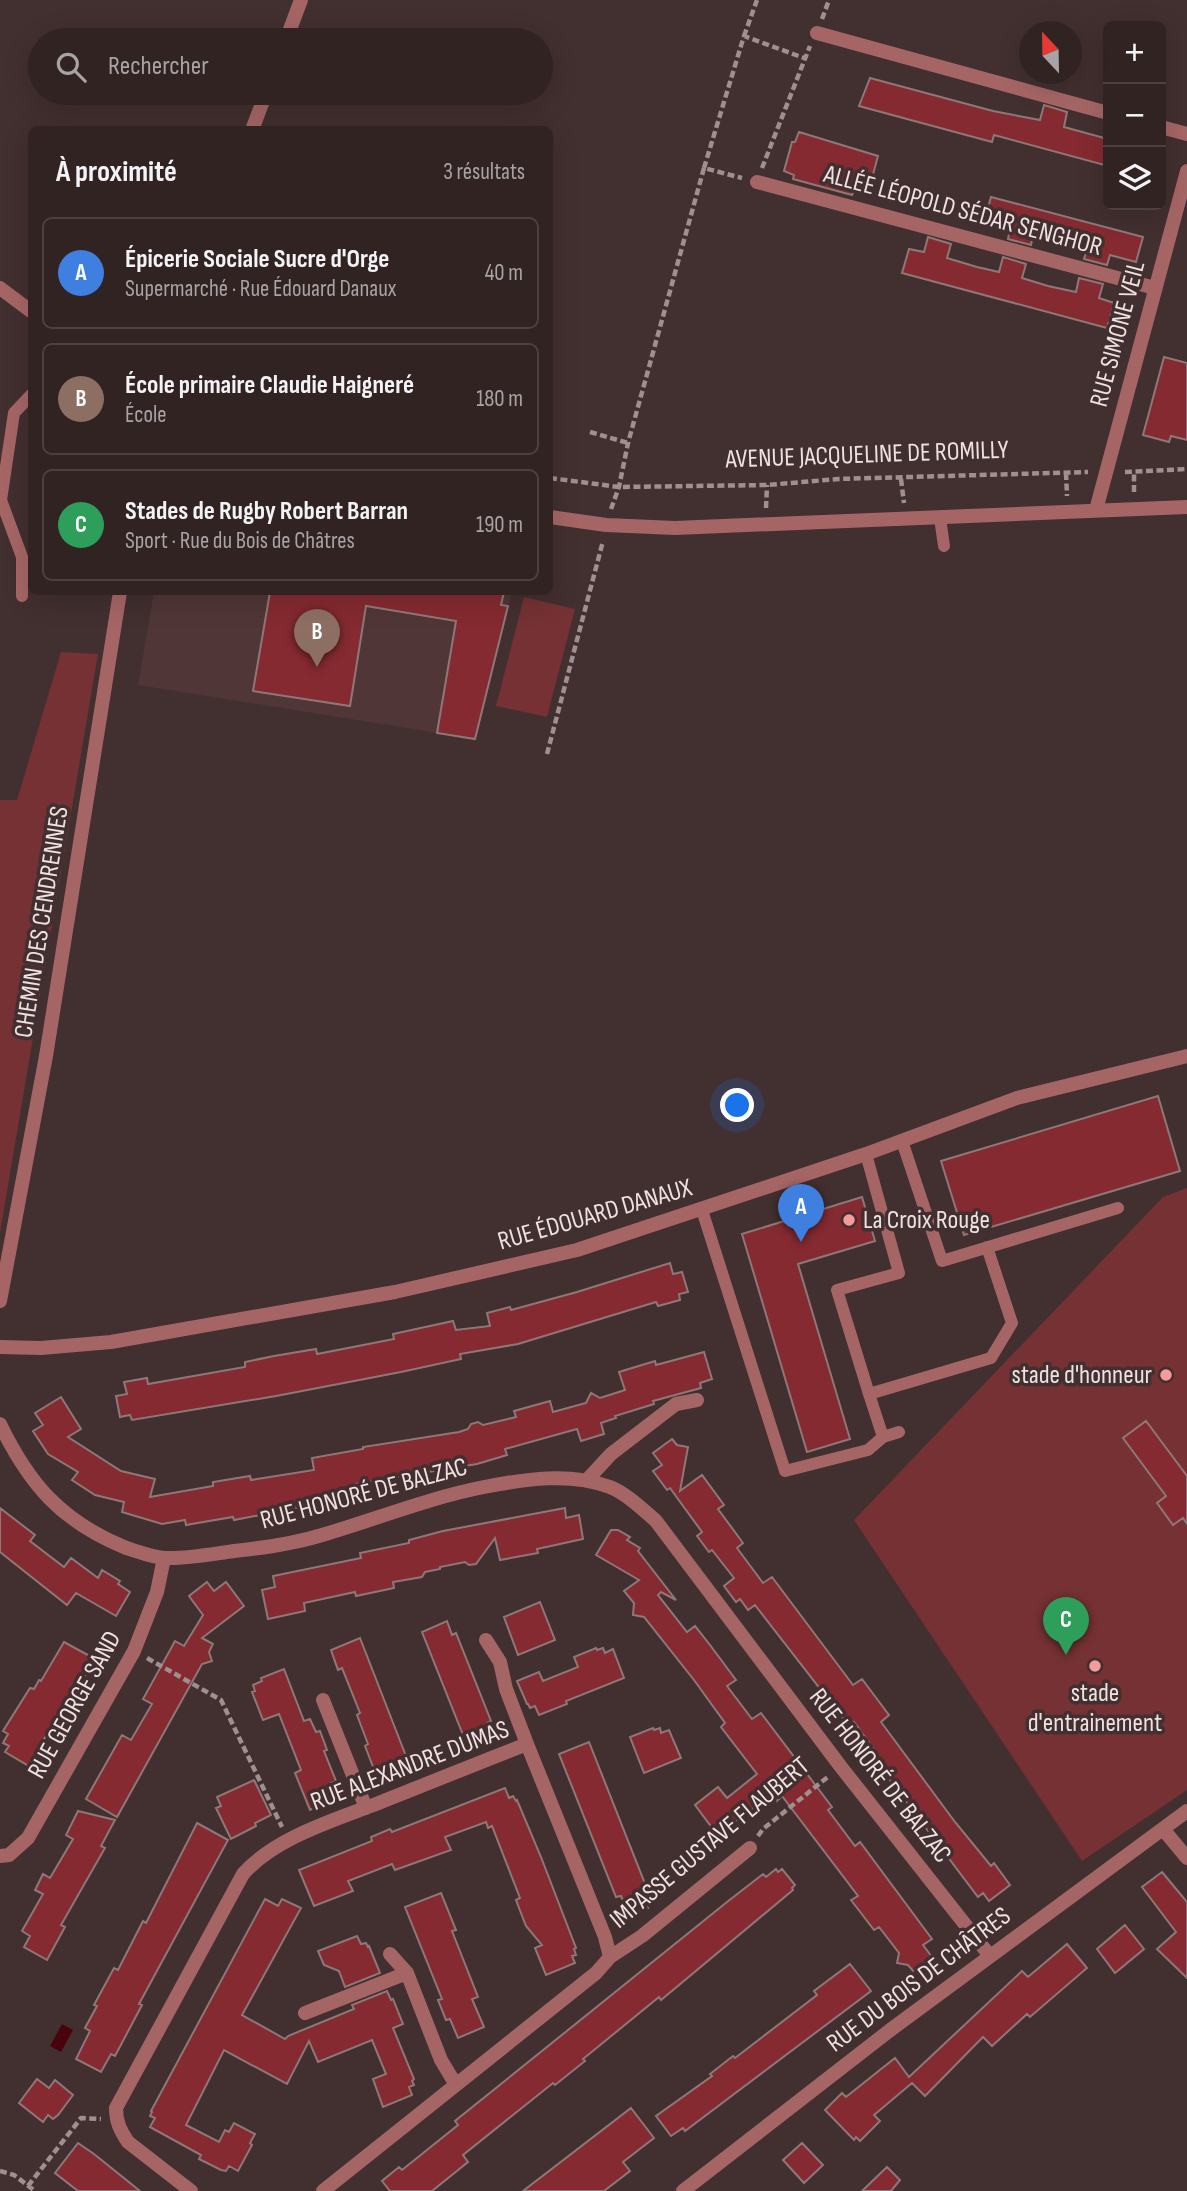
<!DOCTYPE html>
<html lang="fr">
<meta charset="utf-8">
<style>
:root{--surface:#322323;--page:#3a2b2b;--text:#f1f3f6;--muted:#a8a4a6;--line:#4d4041;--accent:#8bbbb9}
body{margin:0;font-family:"Sofia Sans Condensed",sans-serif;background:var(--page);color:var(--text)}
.controls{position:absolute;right:21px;top:21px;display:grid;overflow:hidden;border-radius:10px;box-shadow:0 7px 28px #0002}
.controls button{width:63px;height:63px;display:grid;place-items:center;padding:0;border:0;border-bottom:2px solid var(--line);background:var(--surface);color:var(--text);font:35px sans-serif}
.compass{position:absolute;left:1019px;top:21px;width:63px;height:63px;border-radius:50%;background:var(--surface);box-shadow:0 7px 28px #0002;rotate:338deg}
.you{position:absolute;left:738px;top:1106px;width:24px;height:24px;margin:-18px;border:5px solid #fff;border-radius:50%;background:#1a73e8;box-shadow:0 0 0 10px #1a73e833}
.badge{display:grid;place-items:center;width:46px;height:46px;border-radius:50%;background:var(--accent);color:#fff;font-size:23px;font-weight:700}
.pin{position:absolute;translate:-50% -58px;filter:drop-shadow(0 2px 4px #0008)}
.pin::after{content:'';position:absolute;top:37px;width:24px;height:21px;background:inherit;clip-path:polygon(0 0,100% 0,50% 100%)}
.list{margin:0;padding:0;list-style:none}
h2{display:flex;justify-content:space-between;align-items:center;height:91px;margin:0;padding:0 28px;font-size:30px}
h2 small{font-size:23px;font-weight:400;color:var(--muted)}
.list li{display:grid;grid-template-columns:46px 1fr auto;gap:21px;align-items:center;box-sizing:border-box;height:112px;margin:0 14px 14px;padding:0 14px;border:2px solid var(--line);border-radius:10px}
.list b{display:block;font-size:26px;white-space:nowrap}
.list p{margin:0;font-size:23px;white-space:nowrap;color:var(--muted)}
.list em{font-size:23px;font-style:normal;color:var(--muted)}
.icon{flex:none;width:38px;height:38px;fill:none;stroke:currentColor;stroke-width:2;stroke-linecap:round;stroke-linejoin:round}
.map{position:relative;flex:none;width:1187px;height:2191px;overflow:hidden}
.search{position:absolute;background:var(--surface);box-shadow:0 7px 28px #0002;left:28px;top:28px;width:525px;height:77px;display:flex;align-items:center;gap:18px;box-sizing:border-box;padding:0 24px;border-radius:38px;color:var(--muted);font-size:26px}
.panel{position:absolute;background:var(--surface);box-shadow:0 7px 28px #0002;left:28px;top:126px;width:525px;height:469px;border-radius:10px}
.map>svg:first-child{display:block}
.built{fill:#503636}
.green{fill:#753133}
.water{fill:#48030d}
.building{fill:#842a30;stroke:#8e7877;stroke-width:2}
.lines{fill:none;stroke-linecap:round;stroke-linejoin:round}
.path{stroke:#9f8f8f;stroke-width:4.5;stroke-dasharray:7 3.5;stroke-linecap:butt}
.lane{stroke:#a56565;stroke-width:12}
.street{stroke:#a56565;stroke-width:14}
.poi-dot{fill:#f59b9a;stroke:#422f2f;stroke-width:2.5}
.labels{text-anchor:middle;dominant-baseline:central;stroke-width:7;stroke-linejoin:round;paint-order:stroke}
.street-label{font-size:26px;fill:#eee1e1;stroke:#422f2f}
.poi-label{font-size:26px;fill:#eee1e1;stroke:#422f2f;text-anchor:start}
</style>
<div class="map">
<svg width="1187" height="2191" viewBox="0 0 1187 2191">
<rect width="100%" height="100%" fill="#422f2f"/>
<path class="built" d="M154 592H512L475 739 138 685Z"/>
<path class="green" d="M524 597 575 609 547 717 496 706Z
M61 652 98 654 0 1233V800H17Z
M1187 1188V1790L1082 1861 854 1520 1163 1197Z"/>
<path class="water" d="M62 2024 73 2030 61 2052 50 2046Z"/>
<path class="building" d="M870 78 993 111 1040 120 1044 105 1067 112 1064 127 1108 139V166L994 135 992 142 859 106Z
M799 132 878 156 868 193 854 191 852 195 793 179 794 175 784 171 792 142H795Z
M991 197 1143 237 1136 262 1110 255 1107 265 1084 259 1087 249 1033 235 1031 245 1008 239 1010 229 984 222Z
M928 237 951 244 947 258 977 267 999 272 1003 257 1026 264 1022 278 1048 286 1076 292 1079 278 1103 284 1099 298 1114 303 1107 328 902 273 909 249 924 252Z
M1164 357 1187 363V440L1171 436 1169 442 1143 435Z
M270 592H504L501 605 508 606 475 739 437 733 456 621 366 606 350 706 253 691Z
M1158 1096 1180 1171 964 1235 941 1161Z
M862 1197 875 1241 798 1264 850 1439 807 1452 742 1234Z
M670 1263 673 1274 682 1272 688 1292 679 1294 680 1300 658 1306 656 1302 518 1344 460 1354 461 1359 401 1372 276 1396 132 1420 130 1415 120 1417 116 1396 127 1394 124 1382 147 1378 148 1384 245 1367V1362L274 1356 316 1349 317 1354 394 1339 393 1334 453 1321 456 1330 490 1326 487 1313 510 1307 511 1310 577 1292Z
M704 1352 712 1379 700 1383 701 1388 653 1401 654 1404 615 1416 616 1418 601 1423 604 1434 581 1441 577 1429 505 1449 507 1455 477 1464 355 1484 357 1492 306 1500 307 1506 234 1520 233 1517 186 1525 185 1520 162 1524 122 1512 124 1502 95 1495 72 1480 78 1472 48 1454 33 1431 43 1425 35 1413 61 1397 81 1429 68 1437 121 1471 155 1479 150 1497 213 1486V1482L250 1476 251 1480 314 1470 312 1458 363 1449V1447L459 1432 468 1429 471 1424 478 1422 483 1425 516 1417 514 1411 550 1401 553 1412 586 1403 591 1393 600 1398 625 1390 619 1372 655 1361 656 1365Z
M1146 1421 1187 1476V1524L1183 1518 1173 1525 1157 1503 1166 1496 1123 1438Z
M672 1439 677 1445 688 1447 680 1491 702 1475 724 1505 718 1509 743 1543 737 1548 763 1583 772 1577 853 1685 862 1679 889 1715 881 1722 955 1822 991 1866 994 1863 1010 1885 989 1901 983 1893 978 1897 871 1755 875 1751 854 1722 849 1726 755 1605 748 1610 740 1599 736 1602 724 1586 734 1578 712 1550 709 1552 697 1536 702 1532 670 1488 667 1490 653 1471 662 1465 653 1453Z
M0 1508 35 1535 30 1541 64 1567 71 1558 98 1578 102 1570 120 1581 118 1584 130 1592 116 1616 76 1593 67 1605 0 1552Z
M565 1508 566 1518 579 1515 583 1539 537 1549 538 1553 500 1560 495 1538 476 1564 469 1565 465 1562 440 1567V1569L425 1572 422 1577 393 1582 394 1588 356 1596 355 1592 304 1603 305 1611 268 1619 262 1590 275 1587 273 1576 361 1558 360 1553 409 1543V1540L443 1531Z
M611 1530H618L630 1537 627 1540 640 1548 638 1551 676 1600 661 1592 658 1595 687 1632 695 1626 710 1645 736 1680 727 1686 752 1719 761 1713 832 1807 828 1810 855 1846 860 1842 932 1939 923 1945 932 1957 913 1971 908 1965 897 1963 899 1953 879 1927 874 1930 861 1913 851 1900 858 1896 782 1796 777 1801 772 1794 729 1826 727 1825 723 1828 720 1824 713 1829 695 1805 718 1787 727 1798 757 1774 721 1727 725 1723 694 1680 644 1617 633 1615 634 1603 624 1591 639 1580 596 1555Z
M207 1582 214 1591 226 1582 244 1606 202 1638 213 1644 209 1652 212 1661 202 1664 117 1817 86 1799 122 1735 131 1740 152 1704 143 1699 175 1641 184 1646 203 1615 189 1596Z
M540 1602 555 1640 518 1655 504 1617Z
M447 1621 452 1635 456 1633 491 1721 487 1723 492 1735 467 1745 422 1632Z
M360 1638 411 1769 384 1780 380 1770 375 1772 365 1746 368 1744 357 1715 360 1713 342 1668 338 1670 331 1650Z
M64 1642 95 1659 64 1713 60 1711 29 1766 5 1752 9 1746 3 1743 8 1734 3 1731 30 1688 34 1689 39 1680 41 1681Z
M596 1648 597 1650 603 1648 605 1653 613 1649 624 1678 566 1701 567 1704 539 1715 535 1706 530 1708 528 1704H527L517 1681 539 1672 543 1681 578 1667 574 1657Z
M284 1669 304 1721 310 1719 316 1732 320 1731 327 1750 324 1751 336 1781 331 1783 337 1798 310 1810 295 1773 301 1770 279 1714 263 1720 252 1692 255 1691 253 1685 262 1681 261 1678Z
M653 1728 654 1730 660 1728 661 1733 669 1730 681 1758 644 1773 630 1737Z
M589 1742 651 1899 645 1901 648 1908 629 1915 621 1896 616 1897 559 1754Z
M254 1780 271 1815 255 1823 256 1826 231 1839 216 1808 221 1806 217 1797Z
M505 1788 509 1798 513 1796 516 1801 517 1800 541 1857 576 1948 574 1949 576 1955 572 1956 575 1963 546 1975 535 1948 542 1945 526 1926 516 1900 520 1898 492 1826 488 1828 486 1822 445 1837 451 1850 395 1870 392 1864 348 1881 353 1891 314 1906 299 1870 372 1841 371 1837 390 1829 392 1832Z
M78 1811 115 1820 101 1846 105 1848 61 1925 65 1927 47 1960 24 1947 30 1936 22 1931 43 1894 35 1890 43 1874 50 1878 73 1839 66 1835Z
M197 1823 228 1840 139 2004 142 2005 115 2056 111 2054 101 2072 76 2059 90 2031 85 2028 97 2006 94 2005 114 1968 118 1970 143 1921 146 1923Z
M776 1869 778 1872 782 1869 795 1885 792 1888 793 1890 661 2000 659 1997 583 2059 585 2061 555 2085 553 2083 463 2155 468 2162 432 2191H390L382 2181 399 2167 402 2170 458 2125 455 2121 727 1902 763 1874 766 1877Z
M1162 1872 1187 1902V1978L1157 1949 1176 1932 1142 1887Z
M441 1893 456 1930 452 1931 478 1997 472 1999 484 2027 458 2038 450 2019 446 2020 438 2000 442 1999 405 1907Z
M265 1899 278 1906 282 1899 301 1908 242 2015 285 2039 288 2036 354 2009 352 2005 387 1991 391 2000 393 1999 403 2024 393 2028 414 2079 412 2081 414 2085 409 2087 412 2095 383 2107 373 2079 386 2074 372 2040 318 2062 309 2041 287 2084 224 2050 186 2125 219 2142 225 2130 229 2132 234 2123 255 2134 250 2143 252 2145 238 2171 229 2166 226 2171 221 2170 199 2159 201 2155 150 2127 155 2118 150 2116 152 2112 151 2111Z
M1125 1925 1144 1949 1115 1973 1097 1949Z
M357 1936 361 1944 366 1943 368 1947 369 1946 380 1973 345 1987 339 1971 324 1965 318 1951Z
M1067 1944 1087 1968 1030 2017 1027 2014 992 2046 983 2037 925 2096 912 2083 874 2115 880 2121 860 2141 856 2137 854 2140 825 2110 842 2093 846 2097 895 2058 909 2077 1022 1971 1028 1977Z
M850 1964 871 1991 685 2131 683 2128 671 2136 656 2116 712 2076 710 2074 733 2056 735 2058 817 1995 814 1991Z
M37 2079 49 2088 55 2080 73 2095 58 2115 53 2119 48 2115 43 2122 19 2103Z
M631 2108 654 2138 623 2162 630 2171 604 2191H523Z
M78 2143 94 2154 140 2191H78L55 2173Z
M802 2143 823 2165 804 2183 783 2160Z
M887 2167 900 2180 891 2191H862Z"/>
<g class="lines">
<path class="path" d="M822 19 829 0
M744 36 757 0
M704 168 744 36 804 58
M762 168 810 46
M590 432 628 443
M1125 472 1187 469
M1066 473 1067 496
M550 478 619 487 767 485 838 479 1088 472
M901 479 904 503
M1134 492V472
M766 508 767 485
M611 509 619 487 628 443 704 168 742 178
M547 754 603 541
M147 1658 221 1700 282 1827
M758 1836 763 1829 829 1776
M0 2171 14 2175 35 2191
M28 2186 81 2118 101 2119"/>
<path class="lane" d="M940 518 944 546
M22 596V557L1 500 14 413 32 394
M902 1141 942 1261 1118 1208
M866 1154 899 1273 837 1290 869 1394 991 1358 1012 1323 987 1247
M702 1210 785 1471 868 1450 883 1437
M869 1394 883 1437 899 1432"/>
<path class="street" d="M817 33 1108 113
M286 40 301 0
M1161 127 1187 134
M252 130 266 93
M757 182 1155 288
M0 288 32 312
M1096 510 1187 171
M550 517 606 525 675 528 1187 507
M0 1301 46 1056 120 592
M0 1347 41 1348 111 1342 395 1292 577 1250 866 1154 1017 1098 1187 1056
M0 1424C29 1484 61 1521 124 1547 136 1551 152 1557 165 1558 187 1559 212 1554 234 1551 263 1548 293 1544 322 1535 377 1519 428 1498 484 1487 525 1479 570 1472 610 1487 627 1494 642 1509 656 1521L841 1767 990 1956
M587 1480 611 1454 676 1404 697 1400
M486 1640 500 1662 506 1689 527 1744
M323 1700 366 1808
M1163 1829 1187 1858
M0 1856 9 1855 28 1838 134 1651 157 1592 164 1558
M390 1954 407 1973 441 2060 456 2085
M305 2013 407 1973
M191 2191 128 2142C120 2130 116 2122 116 2108L243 1874C276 1837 335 1820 381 1802 429 1783 478 1763 527 1744L605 1937 610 1957
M323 2191 596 1973 610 1957 642 1936 750 1848
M683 2191 889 2031 1187 1811"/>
</g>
<g class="poi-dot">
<circle cx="849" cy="1220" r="7"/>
<circle cx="1166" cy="1375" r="7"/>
<circle cx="1095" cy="1666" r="7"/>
</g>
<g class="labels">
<g class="street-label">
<text transform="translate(963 211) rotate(15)">ALLÉE LÉOPOLD SÉDAR SENGHOR</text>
<text transform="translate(1118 334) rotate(-75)">RUE SIMONE VEIL</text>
<text transform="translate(867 455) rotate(-2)">AVENUE JACQUELINE DE ROMILLY</text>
<text transform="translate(42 922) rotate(-81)">CHEMIN DES CENDRENNES</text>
<text transform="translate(595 1215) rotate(-16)">RUE ÉDOUARD DANAUX</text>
<text transform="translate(364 1494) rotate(-15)">RUE HONORÉ DE BALZAC</text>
<text transform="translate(75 1705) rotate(-61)">RUE GEORGE SAND</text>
<text transform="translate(410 1766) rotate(-21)">RUE ALEXANDRE DUMAS</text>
<text transform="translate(880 1776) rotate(52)">RUE HONORÉ DE BALZAC</text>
<text transform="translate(710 1843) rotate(-40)">IMPASSE GUSTAVE FLAUBERT</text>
<text transform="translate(919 1980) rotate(-37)">RUE DU BOIS DE CHÂTRES</text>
</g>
<g class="poi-label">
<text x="863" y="1220">La Croix Rouge</text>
<text x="1152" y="1375" text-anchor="end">stade d'honneur</text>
<text x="1095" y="1693" text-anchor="middle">stade<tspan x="1095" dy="30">d'entrainement</tspan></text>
</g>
</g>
</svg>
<div class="controls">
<button>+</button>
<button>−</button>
<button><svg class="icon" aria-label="layers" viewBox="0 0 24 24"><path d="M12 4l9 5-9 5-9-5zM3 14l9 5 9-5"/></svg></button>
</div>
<svg class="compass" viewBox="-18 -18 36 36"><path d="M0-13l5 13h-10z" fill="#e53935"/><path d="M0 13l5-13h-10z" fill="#a8a4a6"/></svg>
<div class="you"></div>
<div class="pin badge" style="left:801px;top:1242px;background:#3f7fe0">A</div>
<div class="pin badge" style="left:317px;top:667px;background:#8d6e63">B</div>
<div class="pin badge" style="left:1066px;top:1655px;background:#2e9e5b">C</div>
<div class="search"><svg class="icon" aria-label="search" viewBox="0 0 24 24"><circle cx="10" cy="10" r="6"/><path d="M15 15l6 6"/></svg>Rechercher</div>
<section class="panel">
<h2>À proximité<small>3 résultats</small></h2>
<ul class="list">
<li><span class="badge" style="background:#3f7fe0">A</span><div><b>Épicerie Sociale Sucre d'Orge</b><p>Supermarché · Rue Édouard Danaux</p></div><em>40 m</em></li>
<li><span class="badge" style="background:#8d6e63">B</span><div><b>École primaire Claudie Haigneré</b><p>École</p></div><em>180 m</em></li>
<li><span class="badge" style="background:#2e9e5b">C</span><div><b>Stades de Rugby Robert Barran</b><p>Sport · Rue du Bois de Châtres</p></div><em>190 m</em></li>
</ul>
</section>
</div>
